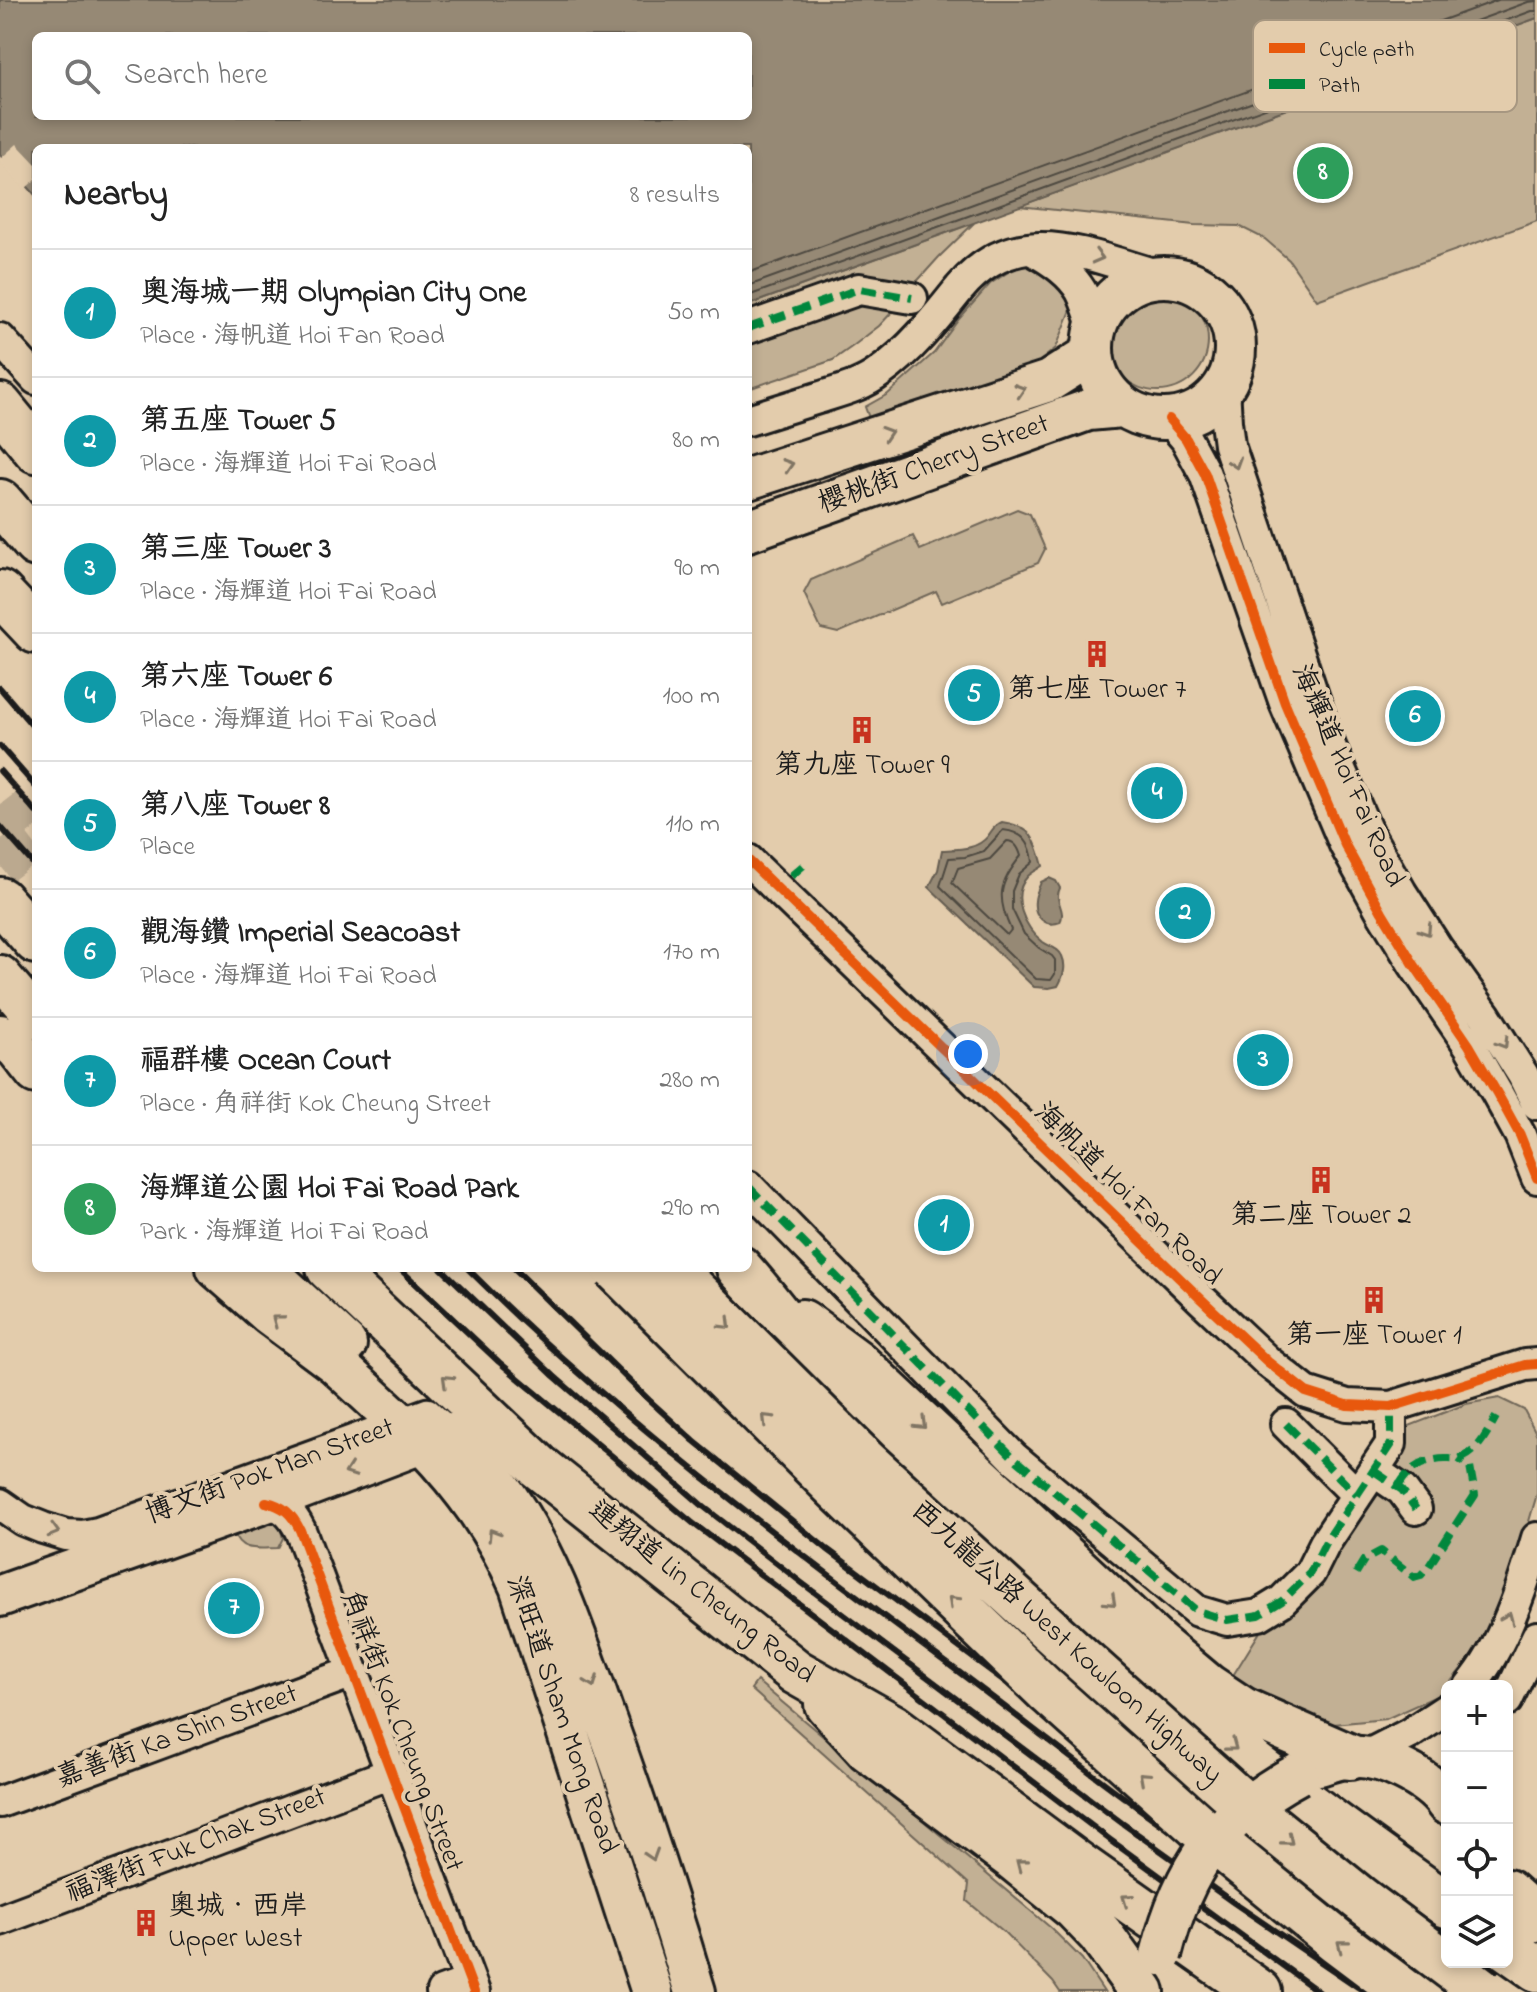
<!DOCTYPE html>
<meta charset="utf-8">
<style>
:root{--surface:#fff;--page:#f2f2f2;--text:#222;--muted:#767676;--line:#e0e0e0;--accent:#c8321e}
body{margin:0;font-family:"Indie Flower","LXGW WenKai TC",sans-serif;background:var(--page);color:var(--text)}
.controls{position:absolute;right:24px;bottom:24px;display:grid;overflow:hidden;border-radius:12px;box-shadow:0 4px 12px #0003}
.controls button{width:72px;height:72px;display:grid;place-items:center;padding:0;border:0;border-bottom:2px solid var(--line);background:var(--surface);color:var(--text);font:40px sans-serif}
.you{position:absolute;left:968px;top:1054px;width:28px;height:28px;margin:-20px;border:6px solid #fff;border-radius:50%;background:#1a73e8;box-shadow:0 0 0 12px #1a73e833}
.badge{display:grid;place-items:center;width:52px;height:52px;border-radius:50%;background:var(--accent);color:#fff;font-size:26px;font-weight:700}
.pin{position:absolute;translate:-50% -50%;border:4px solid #fff;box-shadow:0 2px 8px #0006}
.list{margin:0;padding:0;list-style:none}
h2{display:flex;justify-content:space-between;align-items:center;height:104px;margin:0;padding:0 32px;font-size:34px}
h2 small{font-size:26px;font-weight:400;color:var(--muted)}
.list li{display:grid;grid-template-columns:52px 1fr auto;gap:24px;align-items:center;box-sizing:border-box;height:128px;padding:0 32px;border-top:2px solid var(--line)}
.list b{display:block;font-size:30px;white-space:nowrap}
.list p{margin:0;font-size:26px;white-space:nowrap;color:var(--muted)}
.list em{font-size:26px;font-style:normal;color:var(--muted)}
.icon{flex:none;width:44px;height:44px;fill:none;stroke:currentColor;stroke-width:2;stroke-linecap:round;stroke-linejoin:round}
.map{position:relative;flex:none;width:1537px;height:1992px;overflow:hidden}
.search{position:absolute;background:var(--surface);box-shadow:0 4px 12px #0003;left:32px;top:32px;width:720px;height:88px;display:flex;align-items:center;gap:20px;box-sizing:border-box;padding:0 28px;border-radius:12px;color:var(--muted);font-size:30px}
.panel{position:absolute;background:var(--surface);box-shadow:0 4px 12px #0003;left:32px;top:144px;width:720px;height:1128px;border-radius:12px}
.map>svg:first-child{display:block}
.green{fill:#c2b094;stroke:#6f6658;stroke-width:2}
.water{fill:#968975;stroke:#655d51;stroke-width:2;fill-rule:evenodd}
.pier{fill:#e3ccac}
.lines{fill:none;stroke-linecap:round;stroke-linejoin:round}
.shore{stroke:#4d4840;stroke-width:2}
.major-tunnel{stroke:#bba98f;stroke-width:40;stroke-dasharray:40 20;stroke-linecap:butt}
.minor-casing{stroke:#1c1c1c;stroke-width:36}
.major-casing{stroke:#1c1c1c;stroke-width:46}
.highway-casing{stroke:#1c1c1c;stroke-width:50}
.minor{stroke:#e3ccac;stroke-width:30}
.major{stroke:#e3ccac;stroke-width:40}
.highway{stroke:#e3ccac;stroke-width:44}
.rail{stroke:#1c1c1c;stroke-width:6}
.major-bridge-casing{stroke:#1c1c1c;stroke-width:46;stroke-linecap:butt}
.highway-bridge-casing{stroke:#1c1c1c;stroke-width:50;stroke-linecap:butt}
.major-bridge{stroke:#e3ccac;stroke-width:40}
.highway-bridge{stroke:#e3ccac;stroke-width:44}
.quiet{stroke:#00873e;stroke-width:8;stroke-dasharray:16 8;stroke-linecap:butt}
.cycleway-casing{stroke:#e3ccac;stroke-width:15}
.cycleway{stroke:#e8590c;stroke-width:10}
.oneway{stroke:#807464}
.labels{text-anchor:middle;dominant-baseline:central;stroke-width:8;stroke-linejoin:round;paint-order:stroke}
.street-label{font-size:28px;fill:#1c1c1c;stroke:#e3ccac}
.poi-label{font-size:28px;fill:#1c1c1c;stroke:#e3ccac}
.key{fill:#e3ccac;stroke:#a79781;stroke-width:2}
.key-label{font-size:22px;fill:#1c1c1c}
</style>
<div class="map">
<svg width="1537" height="1992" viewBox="0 0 1537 1992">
<rect width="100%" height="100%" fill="#e3ccac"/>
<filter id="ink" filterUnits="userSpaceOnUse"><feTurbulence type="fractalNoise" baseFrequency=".0125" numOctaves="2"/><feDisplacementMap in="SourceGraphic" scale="16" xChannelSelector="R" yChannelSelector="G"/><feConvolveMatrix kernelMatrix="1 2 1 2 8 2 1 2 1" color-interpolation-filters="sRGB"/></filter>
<g filter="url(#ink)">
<path class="green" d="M1537 18V221L1317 300 1289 260 1265 239 1239 226 1194 225 1019 206Z
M974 223 939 257 912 287 894 310 879 326 853 346 833 360 748 389V305Z
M1044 264 1062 280 1071 310 1056 348 1025 373 872 426 865 407 888 394 934 353 959 319 990 284 1019 265Z
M1108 341a50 50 0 1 1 100 0a50 50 0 1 1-100 0Z
M1017 509 1030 514 1045 549 1038 563 942 603 936 591 838 633 821 629 804 593 811 580 913 536 920 550Z
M1499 1398 1524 1410 1537 1435V1494L1515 1569 1482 1643 1441 1694 1386 1719 1323 1725 1232 1677 1263 1627 1321 1571 1382 1489 1404 1428 1466 1404Z
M267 1518 279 1524 283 1538 278 1548C260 1548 239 1553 234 1532Z
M757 1681 1051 1928 1082 1959 1104 1992H1060L1053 1982 1003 1931 967 1901 969 1884 751 1689Z"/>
<path class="water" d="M0 0H1537V18L748 305V148H36V196L0 155ZM36 36H748V116H36Z
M1002 822C1031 826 1036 839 1043 866 1039 869 1032 872 1028 876 1009 896 1025 928 1043 942 1050 947 1059 948 1062 956 1067 967 1063 977 1058 986L1049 988 1034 987 929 887 938 870 942 850C958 849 977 850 988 836 993 829 994 826 1002 822Z
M1049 878 1056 881 1060 888C1053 902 1067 909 1060 922 1046 928 1033 916 1035 901 1035 894 1039 888 1041 882Z"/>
<path class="pier" d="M17 144 36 164V179L25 189 0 161V159Z"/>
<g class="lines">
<path class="shore" d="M748 273 1498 0
M748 286 1528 2 1537 1
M748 296 1532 11H1537
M1003 830C1023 832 1031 843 1033 862L1019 874 1012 891V909L1024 934 1039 948 1052 956 1055 960V974L1051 980 1036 979 940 886 949 858 965 857 984 851Z
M1007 841C1015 841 1019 849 1021 856 999 883 996 897 1011 930L1007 935 952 883 958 868 990 859Z"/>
<path class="major-tunnel" d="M0 830 36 802
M0 865 36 838"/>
<g class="minor-casing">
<path id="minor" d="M1031 249C1050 259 1070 272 1081 291 1087 302 1090 316 1095 327
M748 328 859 289 912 298
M0 339 36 379
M1224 386 1226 422 1229 445 1330 746 1367 832 1401 892 1437 948 1485 1015 1523 1075 1537 1104
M1169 419 1186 439 1205 474 1285 703 1345 845 1382 912 1413 963 1469 1045 1498 1095 1520 1135 1537 1178
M748 420C771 413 795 405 818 398 840 391 862 386 880 372 911 350 936 318 960 288 1020 217 1091 258 1164 277
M748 860 1201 1299 1268 1362 1306 1392 1347 1405 1391 1407 1525 1365 1537 1364
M748 1186 1013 1457 1197 1611 1227 1620 1259 1615 1282 1601 1310 1573 1325 1543 1391 1444V1407
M1286 1424 1357 1495
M1374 1471 1402 1490 1416 1509
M266 1502C284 1506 292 1514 300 1530L474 1992
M0 1504 23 1520 43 1528 66 1535 83 1536 98 1533 427 1414 448 1433
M1470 1686C1503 1648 1523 1586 1537 1538
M1507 1700 1537 1637
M1362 1758 1409 1734 1447 1709
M0 1802 353 1672
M0 1920 391 1773
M442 1992 470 1982"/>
</g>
<g class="major-casing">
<path id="major" d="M1093 348a71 71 0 1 1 142 0a71 71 0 1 1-142 0Z
M748 479 1049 381 1092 354
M748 531 1088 410 1122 407
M0 976 36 1018
M0 1035 17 1049 36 1073
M217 1268 269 1314 336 1364 401 1424
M264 1268 346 1344
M423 1444C465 1488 495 1530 520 1586L652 1992
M0 1596 266 1502 448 1433C466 1450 485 1466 499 1486 547 1550 573 1628 599 1702 634 1798 666 1894 695 1992
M1320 1765C1330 1761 1341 1758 1351 1757 1382 1755 1430 1779 1447 1804"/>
</g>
<g class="highway-casing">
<path id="highway" d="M0 406 36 450
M0 502 36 544
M0 593 36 631
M0 900 36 941
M329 1268 538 1466 796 1672 893 1727 1079 1865 1259 1992
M739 1268C772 1304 799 1344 830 1381 845 1400 863 1417 880 1434 900 1456 920 1479 942 1500 1097 1650 1271 1780 1447 1905
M802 1322 856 1362 1157 1644 1207 1686 1243 1710 1350 1757
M827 1704 868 1749 1012 1857 1075 1908 1100 1934 1142 1992
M1507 1892 1537 1919
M1507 1948 1537 1969"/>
</g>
<use href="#minor" class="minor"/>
<use href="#major" class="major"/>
<use href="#highway" class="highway"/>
<path class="rail" d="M0 688 36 730
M0 746 36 787
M0 771 36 812
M0 826 36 867
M399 1268 499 1362 694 1524 1109 1839 1319 1992
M441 1268 554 1376 704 1507 802 1583 1122 1823 1234 1903 1365 1992
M467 1268C613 1414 778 1538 944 1661 1009 1709 1072 1760 1137 1807 1227 1872 1321 1932 1414 1992
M514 1268 649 1400 694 1441 827 1549 1148 1788 1462 1992"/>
<g class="major-bridge-casing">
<path id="major-bridge" d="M1161 1955C1183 1868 1218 1817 1298 1774"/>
</g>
<g class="highway-bridge-casing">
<path id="highway-bridge" d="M615 1268 837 1489 1046 1690 1218 1844 1337 1941 1405 1992
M671 1268 867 1463 1076 1654 1249 1809 1359 1898 1484 1992"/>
</g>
<use href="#major-bridge" class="major-bridge"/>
<use href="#highway-bridge" class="highway-bridge"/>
<path class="quiet" d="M748 328 859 289 912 298
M791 876 805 864
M748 1186 1013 1457 1197 1611 1227 1620 1259 1615 1282 1601 1310 1573 1325 1543 1391 1444V1407
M1286 1424 1357 1495
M1374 1471 1402 1490 1416 1509
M1398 1487C1409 1468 1422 1460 1445 1459 1452 1459 1458 1460 1464 1457 1480 1449 1488 1431 1496 1417
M1356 1573 1364 1560 1381 1551 1414 1577 1421 1575 1429 1566 1475 1495 1470 1467 1459 1459"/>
<g class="cycleway-casing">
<path id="cycleway" d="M1169 419 1186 439 1205 474 1285 703 1345 845 1382 912 1413 963 1469 1045 1498 1095 1520 1135 1537 1178
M748 860 1201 1299 1268 1362 1306 1392 1347 1405 1391 1407 1525 1365 1537 1364
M266 1502C284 1506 292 1514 300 1530L474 1992"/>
</g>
<use href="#cycleway" class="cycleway"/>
</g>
<defs><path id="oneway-chevron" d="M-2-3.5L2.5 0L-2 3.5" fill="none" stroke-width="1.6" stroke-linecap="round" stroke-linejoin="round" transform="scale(2)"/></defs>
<g class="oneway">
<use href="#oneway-chevron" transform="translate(1098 257) rotate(15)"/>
<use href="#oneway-chevron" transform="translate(1020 390) rotate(-18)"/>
<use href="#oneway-chevron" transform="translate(887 433) rotate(-18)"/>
<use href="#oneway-chevron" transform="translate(1235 463) rotate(72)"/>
<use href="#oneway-chevron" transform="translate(788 465) rotate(-18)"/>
<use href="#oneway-chevron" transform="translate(1426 930) rotate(57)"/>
<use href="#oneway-chevron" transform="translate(1503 1043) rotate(58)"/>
<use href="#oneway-chevron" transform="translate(277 1320) rotate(-143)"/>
<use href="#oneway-chevron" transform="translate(726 1324) rotate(45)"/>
<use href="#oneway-chevron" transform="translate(447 1380) rotate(-136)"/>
<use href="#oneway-chevron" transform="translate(767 1419) rotate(-135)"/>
<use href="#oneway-chevron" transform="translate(921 1424) rotate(44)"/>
<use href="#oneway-chevron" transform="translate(350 1471) rotate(160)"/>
<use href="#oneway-chevron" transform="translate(54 1531) rotate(16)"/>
<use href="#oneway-chevron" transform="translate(493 1534) rotate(-122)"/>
<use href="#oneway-chevron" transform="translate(953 1601) rotate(-136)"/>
<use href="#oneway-chevron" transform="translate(1111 1601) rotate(43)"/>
<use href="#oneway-chevron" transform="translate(1508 1618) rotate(-67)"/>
<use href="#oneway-chevron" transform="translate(592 1682) rotate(70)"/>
<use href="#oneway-chevron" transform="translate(1232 1746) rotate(37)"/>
<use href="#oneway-chevron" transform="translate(1144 1777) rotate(-138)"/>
<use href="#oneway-chevron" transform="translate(1288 1840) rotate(39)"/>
<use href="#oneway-chevron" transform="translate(652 1855) rotate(72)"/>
<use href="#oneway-chevron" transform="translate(1021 1864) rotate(-142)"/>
<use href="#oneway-chevron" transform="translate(1127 1899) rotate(-145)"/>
<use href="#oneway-chevron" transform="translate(1342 1945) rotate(-142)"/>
</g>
</g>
<defs>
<g id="building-bare" transform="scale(2.16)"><path d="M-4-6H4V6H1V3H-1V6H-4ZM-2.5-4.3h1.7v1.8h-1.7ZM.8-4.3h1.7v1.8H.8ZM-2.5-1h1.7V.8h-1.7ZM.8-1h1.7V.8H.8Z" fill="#c8321e" stroke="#e3ccac" stroke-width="2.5" paint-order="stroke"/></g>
</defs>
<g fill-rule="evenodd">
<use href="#building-bare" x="1097" y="654"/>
<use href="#building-bare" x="862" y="730"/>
<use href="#building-bare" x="1321" y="1180"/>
<use href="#building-bare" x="1374" y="1300"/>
<use href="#building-bare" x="146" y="1923"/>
</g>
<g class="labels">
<g class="street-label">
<text transform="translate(934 465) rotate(-20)">櫻桃街 Cherry Street</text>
<text transform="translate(1347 776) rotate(66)">海輝道 Hoi Fai Road</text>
<text transform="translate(1127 1195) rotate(44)">海帆道 Hoi Fan Road</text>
<text transform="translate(270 1472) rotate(-20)">博文街 Pok Man Street</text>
<text transform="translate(701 1593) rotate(38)">連翔道 Lin Cheung Road</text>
<text transform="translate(1066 1643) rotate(42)">西九龍公路 West Kowloon Highway</text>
<text transform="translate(561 1715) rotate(71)">深旺道 Sham Mong Road</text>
<text transform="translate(401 1731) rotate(69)">角祥街 Kok Cheung Street</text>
<text transform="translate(177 1737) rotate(-20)">嘉善街 Ka Shin Street</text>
<text transform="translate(196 1846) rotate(-21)">福澤街 Fuk Chak Street</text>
</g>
<g class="poi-label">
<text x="1097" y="690">第七座 Tower 7</text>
<text x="862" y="766">第九座 Tower 9</text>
<text x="1321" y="1216">第二座 Tower 2</text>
<text x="1374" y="1336">第一座 Tower 1</text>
<text x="168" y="1907" text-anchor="start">奧城．西岸<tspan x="168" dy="32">Upper West</tspan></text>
</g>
</g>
<rect x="1253" y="20" width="264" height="92" rx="12" class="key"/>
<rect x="1269" y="43" width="36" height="10" fill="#e8590c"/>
<rect x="1269" y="79" width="36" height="10" fill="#00873e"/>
<g class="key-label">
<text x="1319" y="56">Cycle path</text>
<text x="1319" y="92">Path</text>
</g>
</svg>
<div class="controls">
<button>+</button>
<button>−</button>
<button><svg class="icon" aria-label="locate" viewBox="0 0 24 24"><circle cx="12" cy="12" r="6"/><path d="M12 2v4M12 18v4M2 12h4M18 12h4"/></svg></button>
<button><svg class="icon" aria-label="layers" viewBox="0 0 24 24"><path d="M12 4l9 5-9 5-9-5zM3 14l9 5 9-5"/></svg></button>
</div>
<div class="you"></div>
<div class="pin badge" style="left:944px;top:1225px;background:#0f9aa8">1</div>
<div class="pin badge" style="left:1185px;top:913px;background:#0f9aa8">2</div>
<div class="pin badge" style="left:1263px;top:1060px;background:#0f9aa8">3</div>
<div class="pin badge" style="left:1157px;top:793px;background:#0f9aa8">4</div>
<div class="pin badge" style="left:974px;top:695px;background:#0f9aa8">5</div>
<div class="pin badge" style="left:1415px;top:716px;background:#0f9aa8">6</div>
<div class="pin badge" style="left:234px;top:1608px;background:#0f9aa8">7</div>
<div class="pin badge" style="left:1323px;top:173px;background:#2e9e5b">8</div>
<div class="search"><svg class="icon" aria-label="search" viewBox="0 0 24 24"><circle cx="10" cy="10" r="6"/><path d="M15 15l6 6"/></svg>Search here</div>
<section class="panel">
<h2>Nearby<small>8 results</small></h2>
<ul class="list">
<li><span class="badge" style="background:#0f9aa8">1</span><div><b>奧海城一期 Olympian City One</b><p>Place · 海帆道 Hoi Fan Road</p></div><em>50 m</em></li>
<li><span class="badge" style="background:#0f9aa8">2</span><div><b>第五座 Tower 5</b><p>Place · 海輝道 Hoi Fai Road</p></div><em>80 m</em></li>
<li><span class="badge" style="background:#0f9aa8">3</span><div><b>第三座 Tower 3</b><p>Place · 海輝道 Hoi Fai Road</p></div><em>90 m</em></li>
<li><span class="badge" style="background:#0f9aa8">4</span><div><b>第六座 Tower 6</b><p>Place · 海輝道 Hoi Fai Road</p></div><em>100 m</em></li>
<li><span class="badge" style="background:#0f9aa8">5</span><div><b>第八座 Tower 8</b><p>Place</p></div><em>110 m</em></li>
<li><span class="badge" style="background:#0f9aa8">6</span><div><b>觀海鑽 Imperial Seacoast</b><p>Place · 海輝道 Hoi Fai Road</p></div><em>170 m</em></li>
<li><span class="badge" style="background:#0f9aa8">7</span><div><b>福群樓 Ocean Court</b><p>Place · 角祥街 Kok Cheung Street</p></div><em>280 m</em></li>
<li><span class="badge" style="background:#2e9e5b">8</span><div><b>海輝道公園 Hoi Fai Road Park</b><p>Park · 海輝道 Hoi Fai Road</p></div><em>290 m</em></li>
</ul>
</section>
</div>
